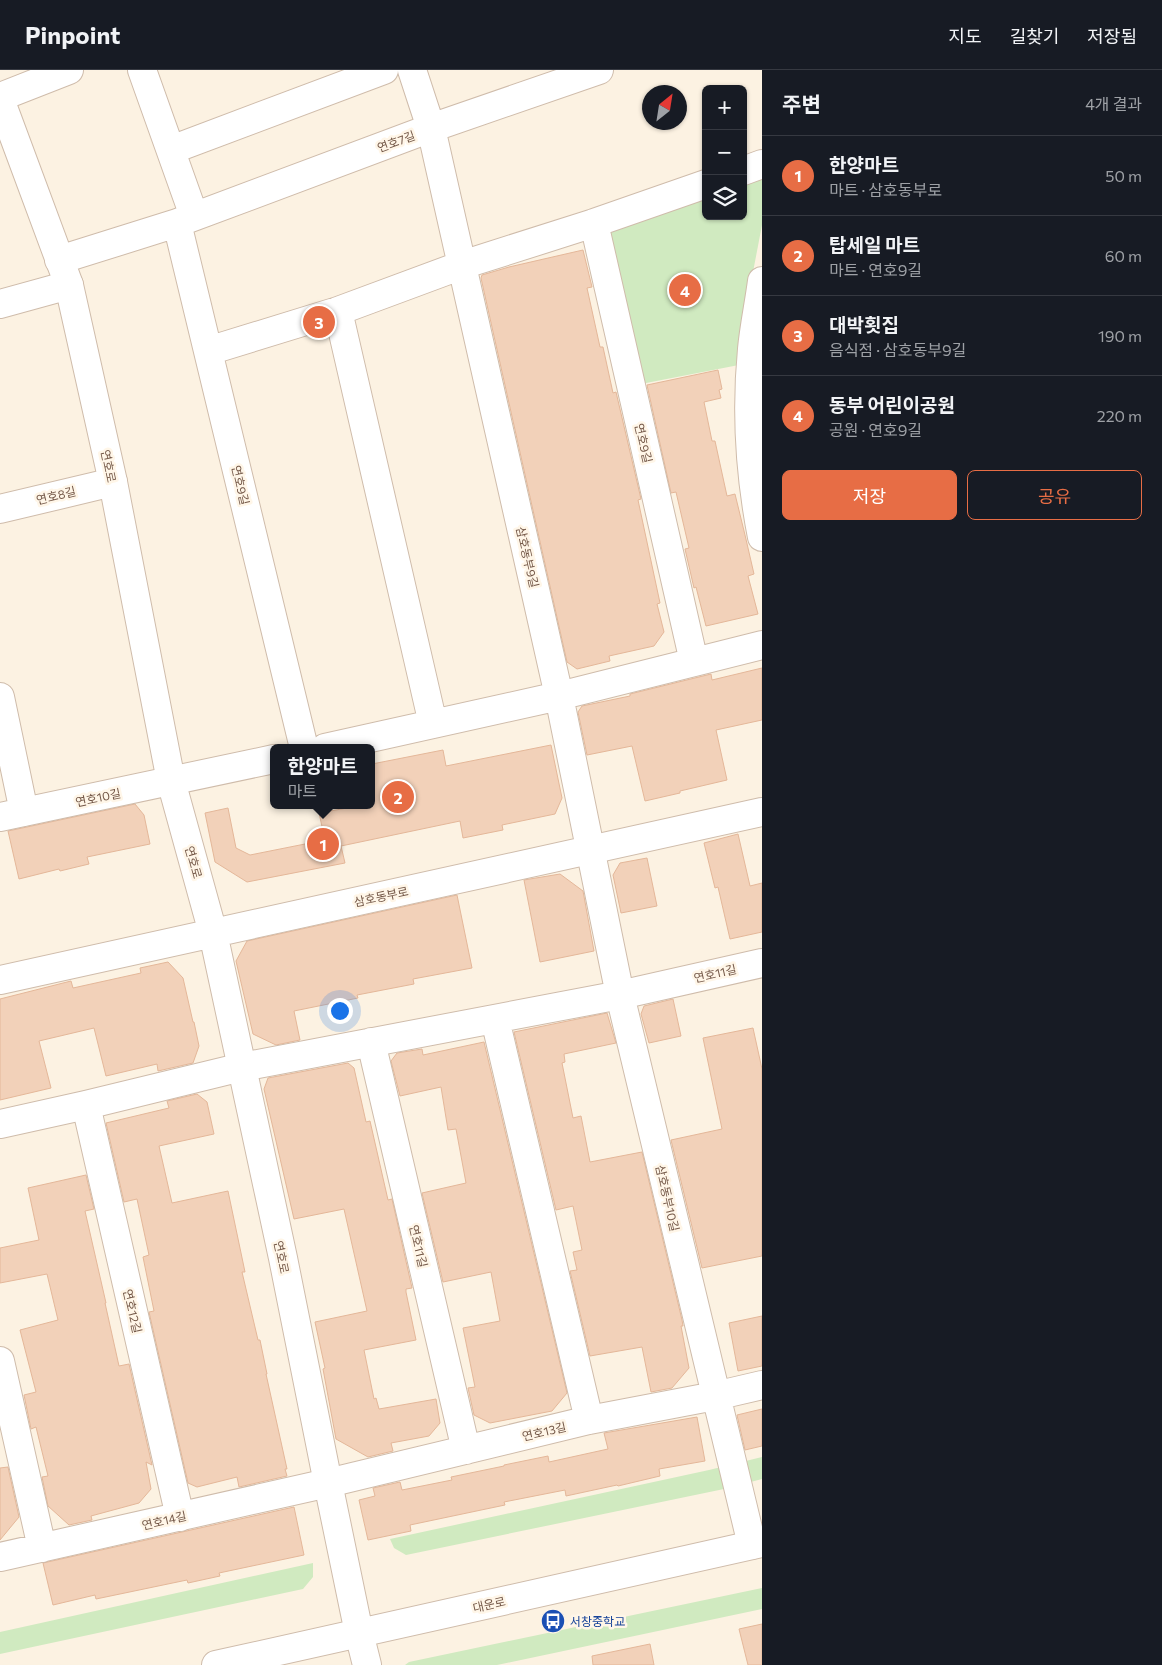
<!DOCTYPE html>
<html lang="ko">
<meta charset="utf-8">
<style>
:root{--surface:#171b24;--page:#242831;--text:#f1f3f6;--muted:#9ea1a6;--line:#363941;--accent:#e76d45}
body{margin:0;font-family:Commissioner,"Noto Sans KR",sans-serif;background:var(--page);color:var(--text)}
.controls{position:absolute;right:15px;top:15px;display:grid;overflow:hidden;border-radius:8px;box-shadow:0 1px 4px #0004}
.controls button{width:45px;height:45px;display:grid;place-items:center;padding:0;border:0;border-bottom:1px solid var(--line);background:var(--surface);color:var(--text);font:25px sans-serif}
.compass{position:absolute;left:642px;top:15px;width:45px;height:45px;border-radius:50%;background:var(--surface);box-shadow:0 1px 4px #0004;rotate:30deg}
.you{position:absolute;left:339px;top:940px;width:18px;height:18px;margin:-12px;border:4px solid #fff;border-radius:50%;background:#1a73e8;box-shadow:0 0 0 8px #1a73e833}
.badge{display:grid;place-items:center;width:32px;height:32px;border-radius:50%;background:var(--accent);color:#fff;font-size:16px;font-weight:700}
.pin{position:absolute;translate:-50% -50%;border:2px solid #fff;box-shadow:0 1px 5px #0006}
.popup{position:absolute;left:270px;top:674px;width:105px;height:65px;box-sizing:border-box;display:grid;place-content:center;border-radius:8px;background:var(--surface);filter:drop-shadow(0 1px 4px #0005);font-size:16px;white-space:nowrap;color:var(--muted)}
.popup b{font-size:19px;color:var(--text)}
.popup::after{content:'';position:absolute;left:50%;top:100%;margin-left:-10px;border:10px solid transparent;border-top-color:var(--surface)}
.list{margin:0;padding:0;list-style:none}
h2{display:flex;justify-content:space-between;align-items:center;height:65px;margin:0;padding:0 20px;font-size:21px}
h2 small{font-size:16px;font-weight:400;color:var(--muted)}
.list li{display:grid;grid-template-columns:32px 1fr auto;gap:15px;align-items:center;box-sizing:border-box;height:80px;padding:0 20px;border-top:1px solid var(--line)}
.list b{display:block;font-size:19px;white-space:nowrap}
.list p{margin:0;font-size:16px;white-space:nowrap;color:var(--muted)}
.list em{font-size:16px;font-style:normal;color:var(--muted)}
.actions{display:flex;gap:10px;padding:15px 20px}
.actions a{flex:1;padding:11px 0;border:1px solid var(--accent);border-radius:8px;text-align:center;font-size:18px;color:var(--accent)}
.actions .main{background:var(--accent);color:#fff}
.icon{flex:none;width:28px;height:28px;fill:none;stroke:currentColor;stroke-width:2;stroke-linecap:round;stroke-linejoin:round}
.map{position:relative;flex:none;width:762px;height:1595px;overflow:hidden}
header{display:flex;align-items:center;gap:30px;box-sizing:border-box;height:70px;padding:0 25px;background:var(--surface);border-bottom:1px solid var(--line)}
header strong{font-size:24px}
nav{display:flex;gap:28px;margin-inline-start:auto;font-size:18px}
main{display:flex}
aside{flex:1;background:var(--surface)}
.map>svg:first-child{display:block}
.green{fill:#d0eac0}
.building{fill:#f2d1b9;stroke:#e4b799}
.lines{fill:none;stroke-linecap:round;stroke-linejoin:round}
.minor-casing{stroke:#cfbcab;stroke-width:30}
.tertiary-casing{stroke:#cfbcab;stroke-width:30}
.minor{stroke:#fff;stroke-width:28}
.tertiary{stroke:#fff;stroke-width:28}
.labels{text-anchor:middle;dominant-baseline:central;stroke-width:5;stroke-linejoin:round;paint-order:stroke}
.street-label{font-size:12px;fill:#745848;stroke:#fff6e8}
.transit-label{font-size:12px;fill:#164399;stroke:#fff6e8;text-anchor:start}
</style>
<header>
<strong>Pinpoint</strong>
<nav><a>지도</a><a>길찾기</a><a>저장됨</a></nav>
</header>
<main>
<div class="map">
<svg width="762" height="1595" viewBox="0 0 762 1595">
<rect width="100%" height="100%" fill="#fcf2e2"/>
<path class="green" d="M762 107V155L753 202 744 294 641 314 606 159 706 125V146H743V113Z
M762 1387V1409L724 1419 406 1485 394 1478 390 1469 709 1400Z
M313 1493V1507L303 1519 0 1584V1562Z
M762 1518V1539L497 1595H405L409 1592Z"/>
<path class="building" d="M583 180 592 217 587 218 600 277H603L613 323 616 322 641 429 638 430 660 533 657 534 664 562 654 576 609 586 610 591 577 599 567 592 481 208 482 205 509 197Z
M718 300 722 319 719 320 721 328 704 332 712 371H715L727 426 735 424 745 465 754 504 748 506 758 544 706 556 696 517 694 518 685 479 689 478 676 422 671 423 647 315Z
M762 598V650L716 660 727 710 680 721V723L645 731 632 676 587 685 578 642 582 636 630 626V624L711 604 712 610Z
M551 675 562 728 555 744 502 755 503 760 463 768 460 751 341 776 345 793 247 812 215 792 205 743 228 738 236 778 250 785 325 770 319 743 347 738 346 735H372V694L443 680 446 696Z
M135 734 144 745 150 774 87 787 89 794 60 801 59 799 19 809 8 761Z
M738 764 750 816 762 813V862L730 869 718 817 715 818 704 773Z
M647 788 657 836 621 843 613 805 620 793Z
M560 804 583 821 594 881 540 892 524 810Z
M457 825 472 898 413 909 414 914 357 925 358 928 294 941 300 970 276 975 253 964 236 891 247 871Z
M168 892 183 908 193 952H194L199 976 193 993 158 1001 157 994 106 1006 94 958 39 971 51 1018 0 1030V929L71 911 73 918 141 903 140 898Z
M673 929 681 966 649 973 641 944 644 936Z
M607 943 616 973 564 984 565 992 562 993 573 1048 581 1046 590 1092 642 1082 682 1250 683 1256H681L689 1298 672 1318 651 1322 642 1277 590 1286 570 1201 577 1200 573 1182 582 1180 573 1136 556 1140 514 962Z
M753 958 762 999V1186L702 1198 671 1070 722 1059 703 968Z
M484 972 567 1323 552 1341 490 1353 474 1345 468 1318 475 1317 463 1258 500 1251 491 1202 443 1212 422 1123 466 1113 456 1059 448 1060 441 1017 400 1026 391 991 397 983 422 979 423 985Z
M348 993 354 998 366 1052 370 1051 388 1130 392 1129 412 1218 406 1219V1222L416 1270 364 1280 374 1329 376 1328 379 1339 436 1329 440 1353 429 1366 391 1373 393 1381 368 1387 336 1369 323 1299 325 1298 315 1252 367 1241 344 1139 294 1149 264 1019 268 1008Z
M197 1024 207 1032 214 1064 159 1076 172 1133 228 1121 245 1202H242L258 1270H260L267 1304H266L287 1399H285L287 1406 239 1417 237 1407 197 1417 188 1413 149 1242 154 1241 143 1187 149 1185 137 1129 124 1132 106 1053 169 1038 167 1031Z
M86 1105 94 1139 85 1141 106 1233H105L119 1296 129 1294 152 1395 146 1392 151 1419 139 1433 91 1446 92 1450 69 1455 48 1436 42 1407 48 1406 36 1357 31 1359 24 1325 36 1322 20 1260 58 1250 47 1204 0 1213V1178L39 1170 28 1118Z
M762 1246V1296L738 1301 729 1253Z
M762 1339V1376L745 1380 737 1345Z
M697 1347 705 1391 659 1399 660 1406 618 1416 617 1415 566 1426 565 1420 504 1432 505 1435 410 1455 411 1461 368 1470 359 1430 375 1426 373 1418 400 1412 402 1420 452 1410 451 1407 504 1396V1395L548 1386 549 1392 608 1379 604 1363Z
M8 1397 19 1447 0 1470V1398Z
M294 1437 304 1485 219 1503 220 1506 188 1513 187 1510 96 1529 95 1525 53 1535 43 1493Z
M762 1554V1595H748L739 1559Z
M650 1574 654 1595H593L592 1586Z"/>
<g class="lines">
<g class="minor-casing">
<path id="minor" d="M142 0 194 146
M412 0 431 58 559 626 620 925 752 1475
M0 27 69 0
M171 80 384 0
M743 101 762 94
M177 153 304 678
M594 153 694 592
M59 190 177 153 431 58 599 0
M762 211C759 234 754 257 752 279 746 341 750 406 762 467
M0 234 69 215
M338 241 433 654
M208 281 338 241 462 195 594 153 706 114
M0 439 113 412
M0 627 24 742
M325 678 559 626 762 575
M0 747 274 689
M495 949 589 1350
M371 972 466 1380
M86 1035 180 1447
M0 1054 86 1035 242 997 620 925 762 893
M0 1291 42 1478
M0 1487 328 1413 589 1350 715 1326 762 1315
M359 1563 367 1595"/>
</g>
<g class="tertiary-casing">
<path id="tertiary" d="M0 29 69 215 113 412 171 711 213 863 283 1188 328 1413 359 1563
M0 910 762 742
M216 1595 762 1473"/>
</g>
<use href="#minor" class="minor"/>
<use href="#tertiary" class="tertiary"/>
</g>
<defs>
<g id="bus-disc" transform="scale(1.25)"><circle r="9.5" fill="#1a4fb4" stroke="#fff6e8"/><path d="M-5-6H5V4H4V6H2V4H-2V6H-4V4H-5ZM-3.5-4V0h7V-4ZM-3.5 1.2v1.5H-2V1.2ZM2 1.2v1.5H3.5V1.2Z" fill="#fff"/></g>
</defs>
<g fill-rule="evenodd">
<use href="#bus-disc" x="553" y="1551"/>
</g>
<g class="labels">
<g class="street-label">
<text transform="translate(396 71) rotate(-20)">연호7길</text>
<text transform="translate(644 373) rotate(77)">연호9길</text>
<text transform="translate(109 396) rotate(78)">연호로</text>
<text transform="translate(241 415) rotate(77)">연호9길</text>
<text transform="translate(56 425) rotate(-14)">연호8길</text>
<text transform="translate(528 487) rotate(77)">삼호동부9길</text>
<text transform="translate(98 727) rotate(-12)">연호10길</text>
<text transform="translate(194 792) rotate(74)">연호로</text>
<text transform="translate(381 826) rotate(-12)">삼호동부로</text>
<text transform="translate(715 903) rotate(-13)">연호11길</text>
<text transform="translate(668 1128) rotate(77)">삼호동부10길</text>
<text transform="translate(419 1176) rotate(77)">연호11길</text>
<text transform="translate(282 1187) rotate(78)">연호로</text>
<text transform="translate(133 1241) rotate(77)">연호12길</text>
<text transform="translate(544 1361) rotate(-13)">연호13길</text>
<text transform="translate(164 1450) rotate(-13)">연호14길</text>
<text transform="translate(489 1534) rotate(-13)">대운로</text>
</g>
<g class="transit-label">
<text x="570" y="1551">서창중학교</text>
</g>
</g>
</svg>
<div class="controls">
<button>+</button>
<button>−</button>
<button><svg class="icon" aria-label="layers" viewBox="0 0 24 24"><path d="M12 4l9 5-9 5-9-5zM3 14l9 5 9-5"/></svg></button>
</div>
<svg class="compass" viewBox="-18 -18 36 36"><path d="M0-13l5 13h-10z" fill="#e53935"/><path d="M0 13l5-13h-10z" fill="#9ea1a6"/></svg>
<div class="you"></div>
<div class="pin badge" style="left:323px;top:774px">1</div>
<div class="popup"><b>한양마트</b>마트</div>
<div class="pin badge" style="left:398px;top:727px">2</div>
<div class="pin badge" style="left:319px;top:252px">3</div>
<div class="pin badge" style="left:685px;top:220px">4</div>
</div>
<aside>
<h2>주변<small>4개 결과</small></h2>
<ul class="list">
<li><span class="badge">1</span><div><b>한양마트</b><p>마트 · 삼호동부로</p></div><em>50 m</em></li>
<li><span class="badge">2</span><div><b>탑세일 마트</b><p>마트 · 연호9길</p></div><em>60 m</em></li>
<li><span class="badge">3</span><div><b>대박횟집</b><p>음식점 · 삼호동부9길</p></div><em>190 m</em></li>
<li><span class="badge">4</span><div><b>동부 어린이공원</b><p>공원 · 연호9길</p></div><em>220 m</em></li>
</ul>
<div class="actions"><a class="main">저장</a><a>공유</a></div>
</aside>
</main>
